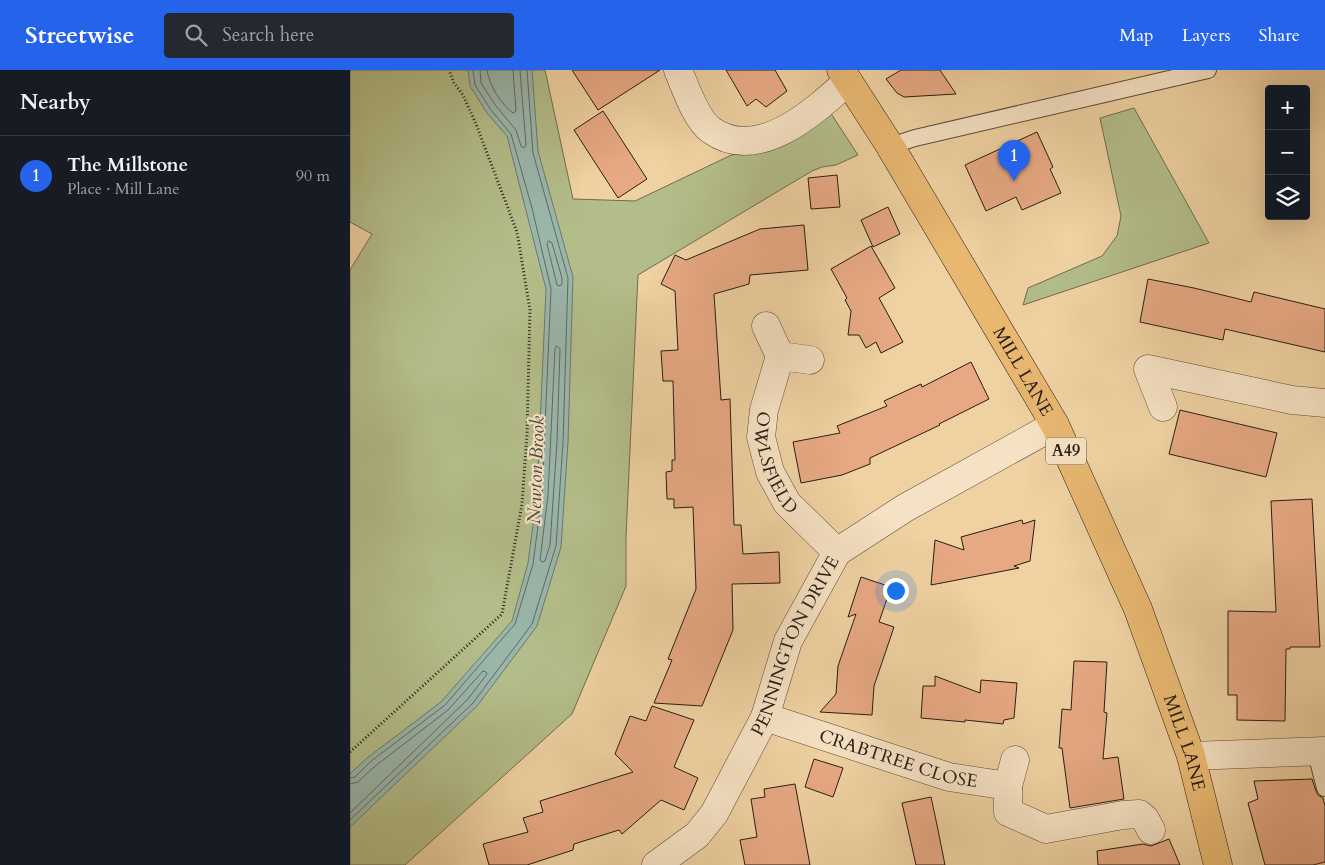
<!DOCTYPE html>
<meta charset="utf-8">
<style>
:root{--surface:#171b24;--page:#242831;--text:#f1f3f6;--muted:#9ea1a6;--line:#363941;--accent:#2563eb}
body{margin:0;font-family:Cardo,serif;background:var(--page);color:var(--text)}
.controls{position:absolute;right:15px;top:15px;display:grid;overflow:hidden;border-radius:5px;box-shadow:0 5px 20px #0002}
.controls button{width:45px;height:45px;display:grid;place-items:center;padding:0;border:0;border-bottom:1px solid var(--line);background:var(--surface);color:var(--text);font:25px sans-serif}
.you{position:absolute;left:545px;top:520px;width:18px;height:18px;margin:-12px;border:4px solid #fff;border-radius:50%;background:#1a73e8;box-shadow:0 0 0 8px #1a73e833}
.badge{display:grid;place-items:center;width:32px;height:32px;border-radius:50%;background:var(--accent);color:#fff;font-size:16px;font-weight:700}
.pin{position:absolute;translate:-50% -41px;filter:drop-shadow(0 1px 2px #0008)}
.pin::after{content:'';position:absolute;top:26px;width:18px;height:15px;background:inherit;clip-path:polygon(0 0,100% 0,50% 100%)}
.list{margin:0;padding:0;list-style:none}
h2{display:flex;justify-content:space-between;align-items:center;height:65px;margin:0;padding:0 20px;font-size:21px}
h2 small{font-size:16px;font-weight:400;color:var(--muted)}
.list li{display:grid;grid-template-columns:32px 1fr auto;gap:15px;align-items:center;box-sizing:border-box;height:80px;padding:0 20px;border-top:1px solid var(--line)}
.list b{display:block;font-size:19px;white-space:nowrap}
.list p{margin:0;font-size:16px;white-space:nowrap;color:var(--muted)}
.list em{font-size:16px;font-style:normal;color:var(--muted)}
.icon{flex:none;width:28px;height:28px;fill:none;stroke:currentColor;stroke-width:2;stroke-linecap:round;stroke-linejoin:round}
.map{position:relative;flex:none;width:975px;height:795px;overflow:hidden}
header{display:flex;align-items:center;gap:30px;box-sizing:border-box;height:70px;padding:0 25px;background:var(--accent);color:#fff}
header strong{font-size:24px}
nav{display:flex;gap:28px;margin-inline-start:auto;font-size:18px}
.search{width:350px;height:45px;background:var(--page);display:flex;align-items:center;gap:12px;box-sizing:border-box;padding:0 18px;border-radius:5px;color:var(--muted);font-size:19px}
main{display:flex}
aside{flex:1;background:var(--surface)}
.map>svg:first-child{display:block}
.green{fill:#b3bd89;stroke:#6e6d4f}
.water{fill:#9ab6ab;stroke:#6c796f}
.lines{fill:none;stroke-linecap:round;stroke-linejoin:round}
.shore{stroke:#616a60;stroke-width:1}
.building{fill:#e7a984;stroke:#281d15}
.lane-casing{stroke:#5a4a38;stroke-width:18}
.street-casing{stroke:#5a4a38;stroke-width:29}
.primary-casing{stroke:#281d15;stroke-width:29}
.path{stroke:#281d15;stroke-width:3;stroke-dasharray:1 2.5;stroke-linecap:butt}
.lane{stroke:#f5e1c3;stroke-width:16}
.street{stroke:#f5e1c3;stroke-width:28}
.primary{stroke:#e8b871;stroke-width:28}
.labels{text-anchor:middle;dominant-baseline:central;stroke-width:4.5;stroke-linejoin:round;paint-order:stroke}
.shield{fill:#f5e1c3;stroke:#665849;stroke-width:1}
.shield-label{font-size:16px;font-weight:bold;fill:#281d15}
.street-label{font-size:18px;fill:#281d15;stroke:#f5e1c3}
.water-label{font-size:19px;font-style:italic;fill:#4a4b42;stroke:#f5e1c3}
</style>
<header>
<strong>Streetwise</strong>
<div class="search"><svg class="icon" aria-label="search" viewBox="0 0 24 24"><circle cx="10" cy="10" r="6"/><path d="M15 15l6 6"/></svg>Search here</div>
<nav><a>Map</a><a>Layers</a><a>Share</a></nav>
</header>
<main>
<aside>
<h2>Nearby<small></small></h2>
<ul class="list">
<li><span class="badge">1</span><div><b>The Millstone</b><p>Place · Mill Lane</p></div><em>90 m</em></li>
</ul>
</aside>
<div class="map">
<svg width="975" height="795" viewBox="0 0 975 795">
<rect width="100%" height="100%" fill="#efd1a2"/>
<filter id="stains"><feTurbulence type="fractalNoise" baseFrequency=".004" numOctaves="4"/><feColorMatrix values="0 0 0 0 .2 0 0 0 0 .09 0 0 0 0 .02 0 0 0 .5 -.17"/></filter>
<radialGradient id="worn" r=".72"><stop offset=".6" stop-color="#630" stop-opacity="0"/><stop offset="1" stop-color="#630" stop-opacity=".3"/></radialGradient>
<path class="green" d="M0 0H195L223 129 285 131 478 39 508 85 486 95 472 97 462 101 288 205 276 467V516L222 644 55 795H0V200L22 164 0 152Z
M784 38 859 173 673 235 678 218 752 186 767 166 771 146 750 48Z"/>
<path class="water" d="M118 0H182L188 81 223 207 218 372 211 477 187 556 127 636 0 757V704L17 688 91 632 162 551 178 493 187 424 196 219 157 66 137 43 120 16Z"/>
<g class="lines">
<path class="shore" d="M130 0 131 13 146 36 166 60 171 76 174 78 176 75 170 0
M137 0C139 15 151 34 163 43L166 41 163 0
M199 171 202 173 212 208V214L210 216 207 215 197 174Z
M207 276 210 279 207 372 200 475 195 491 192 492 190 490 198 425 205 279Z
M0 708 5 707 20 692 95 635 165 554 183 494 192 425 201 219 182 138 161 64 141 40 125 15 123 0
M0 714 8 712 24 697 98 640 133 601 136 602 137 604 118 629 0 743
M0 750 123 633 182 554 206 476 213 372 218 208 183 83 177 0"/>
</g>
<path class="building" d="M222 0H310L248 40Z
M376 0H425L437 21 416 37 406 29 397 36Z
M551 0H590L606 24 554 27 547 23 536 9Z
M253 41 297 109 268 128 224 60Z
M687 62 703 97 700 99 711 123 672 140 666 127 636 141 615 95Z
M487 105 490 137 461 139 458 108Z
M538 137 550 164 523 177 511 150Z
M454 155 458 200 400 205 399 214 364 224 371 330 380 329 384 455H391L393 484 429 482 430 513 382 514 383 560 352 636 304 633 322 590 318 589 346 519 343 437 324 438V429H317L316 402 322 401V390H325L323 311H313L311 281 328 280 325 221 311 214 325 185 336 190 410 159Z
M521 176 545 218 529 228 553 272 531 283 526 272 516 278 509 265H498L501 241 495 230 497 228 481 199Z
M798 209 844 218 901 232 904 222 975 239V282L875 259 873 270 790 252Z
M621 292 639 329 589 354 590 355 520 388V394L492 405 451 413 443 372 490 363 487 356 537 336 534 331 571 314 572 317Z
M830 340 927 363 916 407 819 384Z
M962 429 970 577H940V579H936L935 651 887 650V625H878V541L926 542 921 431Z
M672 450 673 454 685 450 680 491 664 496 669 498 581 515 585 470 614 480 611 467Z
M511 507 541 517 529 552 544 557 524 616 522 645 470 642 486 624 488 596 506 544 498 547Z
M724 591 757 592 754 642 757 643 753 689 768 687 774 729 720 738 712 678H709L712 639 721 640Z
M585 606 630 623 631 610 667 613 664 648 654 650 653 654 615 650V652L571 648 573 616H585Z
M302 636 344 650 324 697 348 708 334 740 311 730 272 764 269 760 224 774 223 780 177 795H139L133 774 178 762 173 748 193 742 190 731 283 702 265 684 280 646 296 651Z
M464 689 493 698 483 727 455 717Z
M962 709 966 721 968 725 973 728 975 736V792L963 795H915L898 733 908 729 904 711Z
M445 714 460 795H395L390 770 407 767 401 729 415 727 414 719Z
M581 727 587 755 595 795H566L552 733Z
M819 769 830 795H748L747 781 793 774 801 776Z"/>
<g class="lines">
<g class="lane-casing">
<path id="lane" d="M540 76 565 68 858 0
M966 683 975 718"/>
</g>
<g class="street-casing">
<g id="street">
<path d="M328 0C335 16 346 50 361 60 408 94 465 41 498 11"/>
<path id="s1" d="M416 256 430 286 414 340 411 367 420 402 437 433 487 482"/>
<path d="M430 286 460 290"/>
<path d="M813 337 798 299 942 330 975 333"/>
<path id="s2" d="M415 647 599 707 658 716 665 690"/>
<path d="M841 686 975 681"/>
<path d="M658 716V742L696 759 773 745 789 744 795 749 801 760"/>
<path id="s3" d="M306 795 347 765 364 744 415 647 438 571 487 482 555 438 705 355"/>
</g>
</g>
<g class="primary-casing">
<g id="primary">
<path id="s4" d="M491 0 540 76 705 355 788 539 841 686 868 795"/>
</g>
</g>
<path class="path" d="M0 682 152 544 172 434 177 364 180 240 167 162 126 54 113 25 104 13 99 0"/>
<use href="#lane" class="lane"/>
<use href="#street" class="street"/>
<use href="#primary" class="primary"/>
</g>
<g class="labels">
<rect class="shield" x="696" y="367.5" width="40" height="27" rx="4"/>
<g class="shield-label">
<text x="716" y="381">A49</text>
</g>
<g class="street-label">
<text stroke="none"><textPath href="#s4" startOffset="352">MILL LANE</textPath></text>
<text stroke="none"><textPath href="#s1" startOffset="145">OWLSFIELD</textPath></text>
<text stroke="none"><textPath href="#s3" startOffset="265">PENNINGTON DRIVE</textPath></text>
<text stroke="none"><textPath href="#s4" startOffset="758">MILL LANE</textPath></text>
<text stroke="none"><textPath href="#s2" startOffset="140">CRABTREE CLOSE</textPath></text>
</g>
<g class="water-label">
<text transform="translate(186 400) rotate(-88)">Newton Brook</text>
</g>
</g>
<rect width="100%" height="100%" filter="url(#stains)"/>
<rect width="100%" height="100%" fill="url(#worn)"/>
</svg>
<div class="controls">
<button>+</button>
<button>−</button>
<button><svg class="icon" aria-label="layers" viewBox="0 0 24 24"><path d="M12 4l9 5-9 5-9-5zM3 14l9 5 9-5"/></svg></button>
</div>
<div class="you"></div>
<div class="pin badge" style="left:664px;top:111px">1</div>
</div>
</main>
